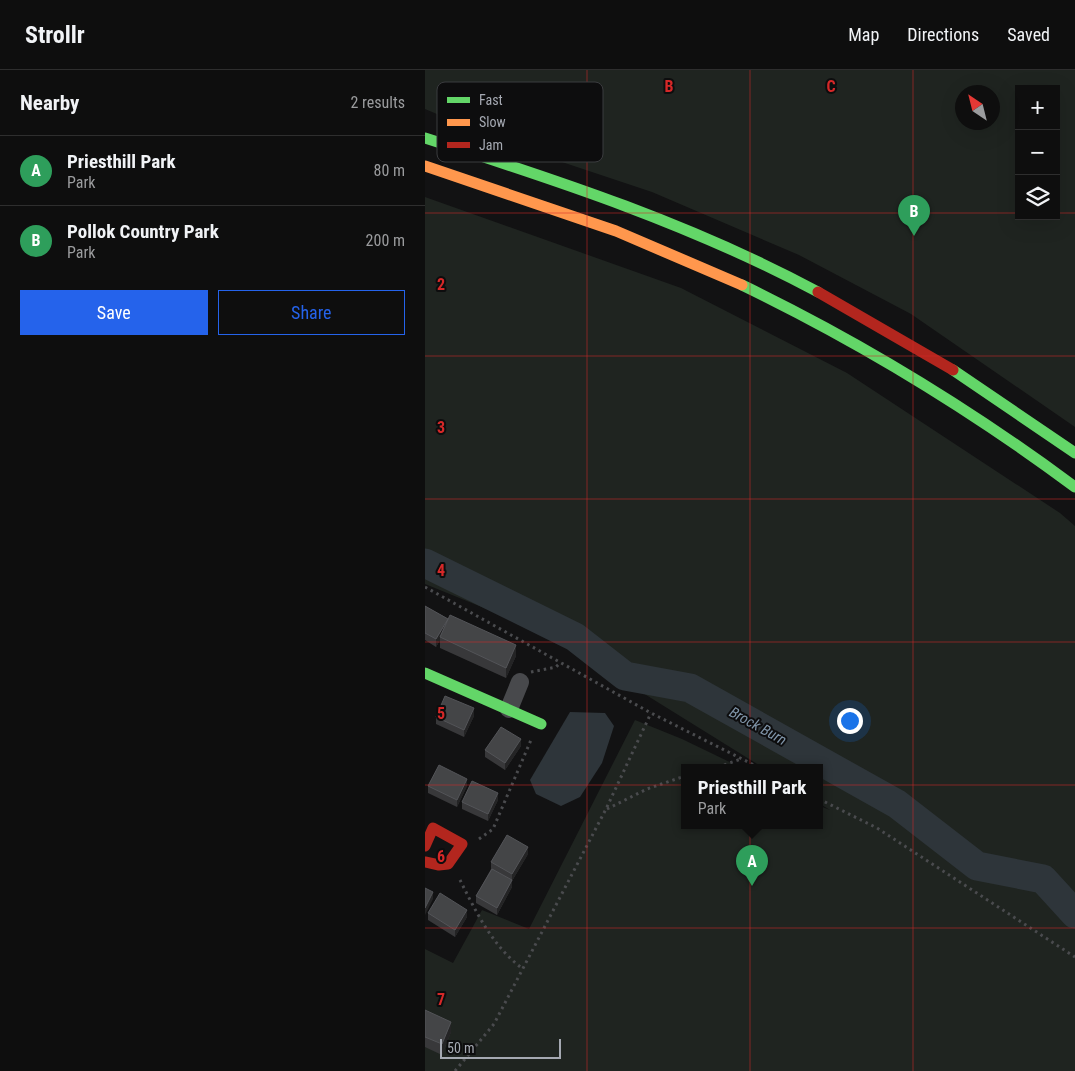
<!DOCTYPE html>
<meta charset="utf-8">
<style>
:root{--surface:#0e0e0e;--page:#1c1c1c;--text:#f1f3f6;--muted:#9b9c9e;--line:#2e2e2e;--accent:#2563eb}
body{margin:0;font-family:"Roboto Condensed",sans-serif;background:var(--page);color:var(--text)}
.controls{position:absolute;right:15px;top:15px;display:grid;overflow:hidden;border-radius:0px;box-shadow:0 5px 20px #0002}
.controls button{width:45px;height:45px;display:grid;place-items:center;padding:0;border:0;border-bottom:1px solid var(--line);background:var(--surface);color:var(--text);font:25px sans-serif}
.compass{position:absolute;left:530px;top:15px;width:45px;height:45px;border-radius:50%;background:var(--surface);box-shadow:0 5px 20px #0002;rotate:325deg}
.scale{position:absolute;left:15px;bottom:12px;width:121px;box-sizing:border-box;padding-left:5px;border:2px solid #a5a9b2;border-top:0;font-size:14px;line-height:18px;white-space:nowrap;color:#a5a9b2;-webkit-text-stroke:4px #0d0d0e;paint-order:stroke}
.you{position:absolute;left:424px;top:650px;width:18px;height:18px;margin:-12px;border:4px solid #fff;border-radius:50%;background:#1a73e8;box-shadow:0 0 0 8px #1a73e833}
.badge{display:grid;place-items:center;width:32px;height:32px;border-radius:50%;background:var(--accent);color:#fff;font-size:16px;font-weight:700}
.pin{position:absolute;translate:-50% -41px;filter:drop-shadow(0 1px 2px #0008)}
.pin::after{content:'';position:absolute;top:26px;width:18px;height:15px;background:inherit;clip-path:polygon(0 0,100% 0,50% 100%)}
.popup{position:absolute;left:256px;top:694px;width:142px;height:65px;box-sizing:border-box;display:grid;place-content:center;border-radius:0px;background:var(--surface);filter:drop-shadow(0 1px 4px #0005);font-size:16px;white-space:nowrap;color:var(--muted)}
.popup b{font-size:19px;color:var(--text)}
.popup::after{content:'';position:absolute;left:50%;top:100%;margin-left:-10px;border:10px solid transparent;border-top-color:var(--surface)}
.list{margin:0;padding:0;list-style:none}
h2{display:flex;justify-content:space-between;align-items:center;height:65px;margin:0;padding:0 20px;font-size:21px}
h2 small{font-size:16px;font-weight:400;color:var(--muted)}
.list li{display:grid;grid-template-columns:32px 1fr auto;gap:15px;align-items:center;box-sizing:border-box;height:70px;padding:0 20px;border-top:1px solid var(--line)}
.list b{display:block;font-size:19px;white-space:nowrap}
.list p{margin:0;font-size:16px;white-space:nowrap;color:var(--muted)}
.list em{font-size:16px;font-style:normal;color:var(--muted)}
.actions{display:flex;gap:10px;padding:15px 20px}
.actions a{flex:1;padding:11px 0;border:1px solid var(--accent);border-radius:0px;text-align:center;font-size:18px;color:var(--accent)}
.actions .main{background:var(--accent);color:#fff}
.icon{flex:none;width:28px;height:28px;fill:none;stroke:currentColor;stroke-width:2;stroke-linecap:round;stroke-linejoin:round}
.map{position:relative;flex:none;width:650px;height:1001px;overflow:hidden}
header{display:flex;align-items:center;gap:30px;box-sizing:border-box;height:70px;padding:0 25px;background:var(--surface);border-bottom:1px solid var(--line)}
header strong{font-size:24px}
nav{display:flex;gap:28px;margin-inline-start:auto;font-size:18px}
main{display:flex}
aside{flex:1;background:var(--surface)}
.map>svg:first-child{display:block}
.green{fill:#1f2420;fill-rule:evenodd}
.water{fill:#2e353a}
.lines{fill:none;stroke-linecap:round;stroke-linejoin:round}
.river{stroke:#2e353a;stroke-width:29}
.path{stroke:#4a4b4e;stroke-width:3;stroke-dasharray:2.5 4;stroke-linecap:butt}
.street{stroke:#48494c;stroke-width:18}
.fast{stroke:#63d668;stroke-width:11}
.slow{stroke:#ff974d;stroke-width:11}
.jam{stroke:#b3261e;stroke-width:11}
.wall{fill:#38383a}
.shaded-wall{fill:#242425}
.building{fill:#444547;stroke:#535458}
.grid{fill:none;stroke:#d62828;stroke-width:1;stroke-opacity:0.55}
.labels{text-anchor:middle;dominant-baseline:central;stroke-width:4;stroke-linejoin:round;paint-order:stroke}
.water-label{font-size:15px;font-style:italic;fill:#8095a9;stroke:#0d0d0e}
.key{fill:#0d0d0e;stroke:#3b3c3f;stroke-width:1}
.key-label{font-size:14px;fill:#a5a9b2}
.grid-label{font-size:16px;text-anchor:middle;font-weight:bold;fill:#d62828;stroke:#0d0d0e;stroke-width:4;stroke-linejoin:round;paint-order:stroke}
</style>
<header>
<strong>Strollr</strong>
<nav><a>Map</a><a>Directions</a><a>Saved</a></nav>
</header>
<main>
<aside>
<h2>Nearby<small>2 results</small></h2>
<ul class="list">
<li><span class="badge" style="background:#2e9e5b">A</span><div><b>Priesthill Park</b><p>Park</p></div><em>80 m</em></li>
<li><span class="badge" style="background:#2e9e5b">B</span><div><b>Pollok Country Park</b><p>Park</p></div><em>200 m</em></li>
</ul>
<div class="actions"><a class="main">Save</a><a>Share</a></div>
</aside>
<div class="map">
<svg width="650" height="1001" viewBox="0 0 650 1001">
<rect width="100%" height="100%" fill="#121213"/>
<path class="green" d="M0 0H650V357L486 244 374 185 227 122 83 74 0 39ZM594 19H631V146H594ZM538 22H568V52H538Z
M0 127 256 218 422 303 635 443 650 456V1001H0V879L28 893 57 840 104 859 210 650 257 669 315 697H260V755H394L395 736 405 740 395 734 394 697H337L123 564 0 514Z"/>
<path class="water" d="M145 642 180 643 189 656 177 693 155 727 136 736 111 724 105 710Z"/>
<g class="lines">
<path class="river" d="M0 493 150 567 200 606 265 618 472 734 552 796 618 809 650 844"/>
<path class="path" d="M0 517 226 643 333 697
M106 602 131 597 136 592
M293 697 316 689
M394 729 452 758 650 887
M182 739 222 719 260 706
M54 769 68 759 106 670
M35 810C51 842 68 877 98 899
M30 1001 69 954 181 739 226 643"/>
<path class="street" d="M84 639 95 612"/>
<path class="fast" d="M0 68C135 111 268 155 393 222
M317 215C435 272 545 339 650 417
M528 300 650 383
M0 603 116 654"/>
<path class="slow" d="M0 96 191 161 317 215"/>
<path class="jam" d="M393 222 528 300
M0 776 8 758 37 774 23 794 14 795 0 792"/>
</g>
<path class="wall" d="M0 536 91 586 81 608 15 578V570L11 577 0 570Z
M49 646 39 667 11 654V647Z
M96 676 80 700 60 687V680Z
M3 716H42L32 737 3 723Z
M73 730 63 751 37 739V732Z
M103 784 87 811V817L72 845 51 833V826L66 799V792Z
M3 843 42 847 30 867 3 850Z
M0 940 26 962 17 985 0 977Z"/>
<path class="shaded-wall" d="M23 549V556L15 567V570L11 577V569Z
M91 575V586L81 608V598Z
M49 638V646L39 667V660Z
M96 669V676L80 700V693Z
M42 709V716L32 737V730Z
M73 723V730L63 751V744Z
M103 777V784L87 811V817L72 845V838L87 811V804Z
M8 822V829L0 845V838Z
M42 840V847L30 867V860Z
M26 952V962L17 985V974Z"/>
<path class="building" d="M0 536 23 549 11 569 0 563Z
M25 545 91 575 81 598 15 567Z
M20 626 49 638 39 660 11 647Z
M76 657 96 669 80 693 60 680Z
M14 695 42 709 32 730 3 716Z
M47 711 73 723 63 744 37 732Z
M82 765 103 777 87 804 66 792Z
M67 799 87 810 72 838 51 826Z
M0 818 8 822 0 838Z
M15 823 42 840 30 860 3 843Z
M0 940 26 952 17 974 0 967Z"/>
<path class="grid" d="M162 0V1001M325 0V1001M488 0V1001M0 143H594M631 143H650M0 286H650M0 429H650M0 572H650M0 715H650M0 858H650"/>
<g class="labels">
<g class="water-label">
<text transform="translate(333 656) rotate(29)">Brock Burn</text>
</g>
</g>
<rect x="12" y="12" width="166" height="80" rx="8" class="key"/>
<rect x="22" y="27" width="23" height="6" fill="#63d668"/>
<rect x="22" y="49" width="23" height="7" fill="#ff974d"/>
<rect x="22" y="72" width="23" height="6" fill="#b3261e"/>
<g class="key-label">
<text x="54" y="35">Fast</text>
<text x="54" y="57">Slow</text>
<text x="54" y="80">Jam</text>
</g>
<g class="grid-label">
<text x="244" y="22">B</text>
<text x="406" y="22">C</text>
<text x="16" y="220">2</text>
<text x="16" y="363">3</text>
<text x="16" y="506">4</text>
<text x="16" y="649">5</text>
<text x="16" y="792">6</text>
<text x="16" y="935">7</text>
</g>
</svg>
<div class="controls">
<button>+</button>
<button>−</button>
<button><svg class="icon" aria-label="layers" viewBox="0 0 24 24"><path d="M12 4l9 5-9 5-9-5zM3 14l9 5 9-5"/></svg></button>
</div>
<svg class="compass" viewBox="-18 -18 36 36"><path d="M0-13l5 13h-10z" fill="#e53935"/><path d="M0 13l5-13h-10z" fill="#9b9c9e"/></svg>
<div class="scale">50 m</div>
<div class="you"></div>
<div class="pin badge" style="left:327px;top:816px;background:#2e9e5b">A</div>
<div class="popup"><b>Priesthill Park</b>Park</div>
<div class="pin badge" style="left:489px;top:166px;background:#2e9e5b">B</div>
</div>
</main>
